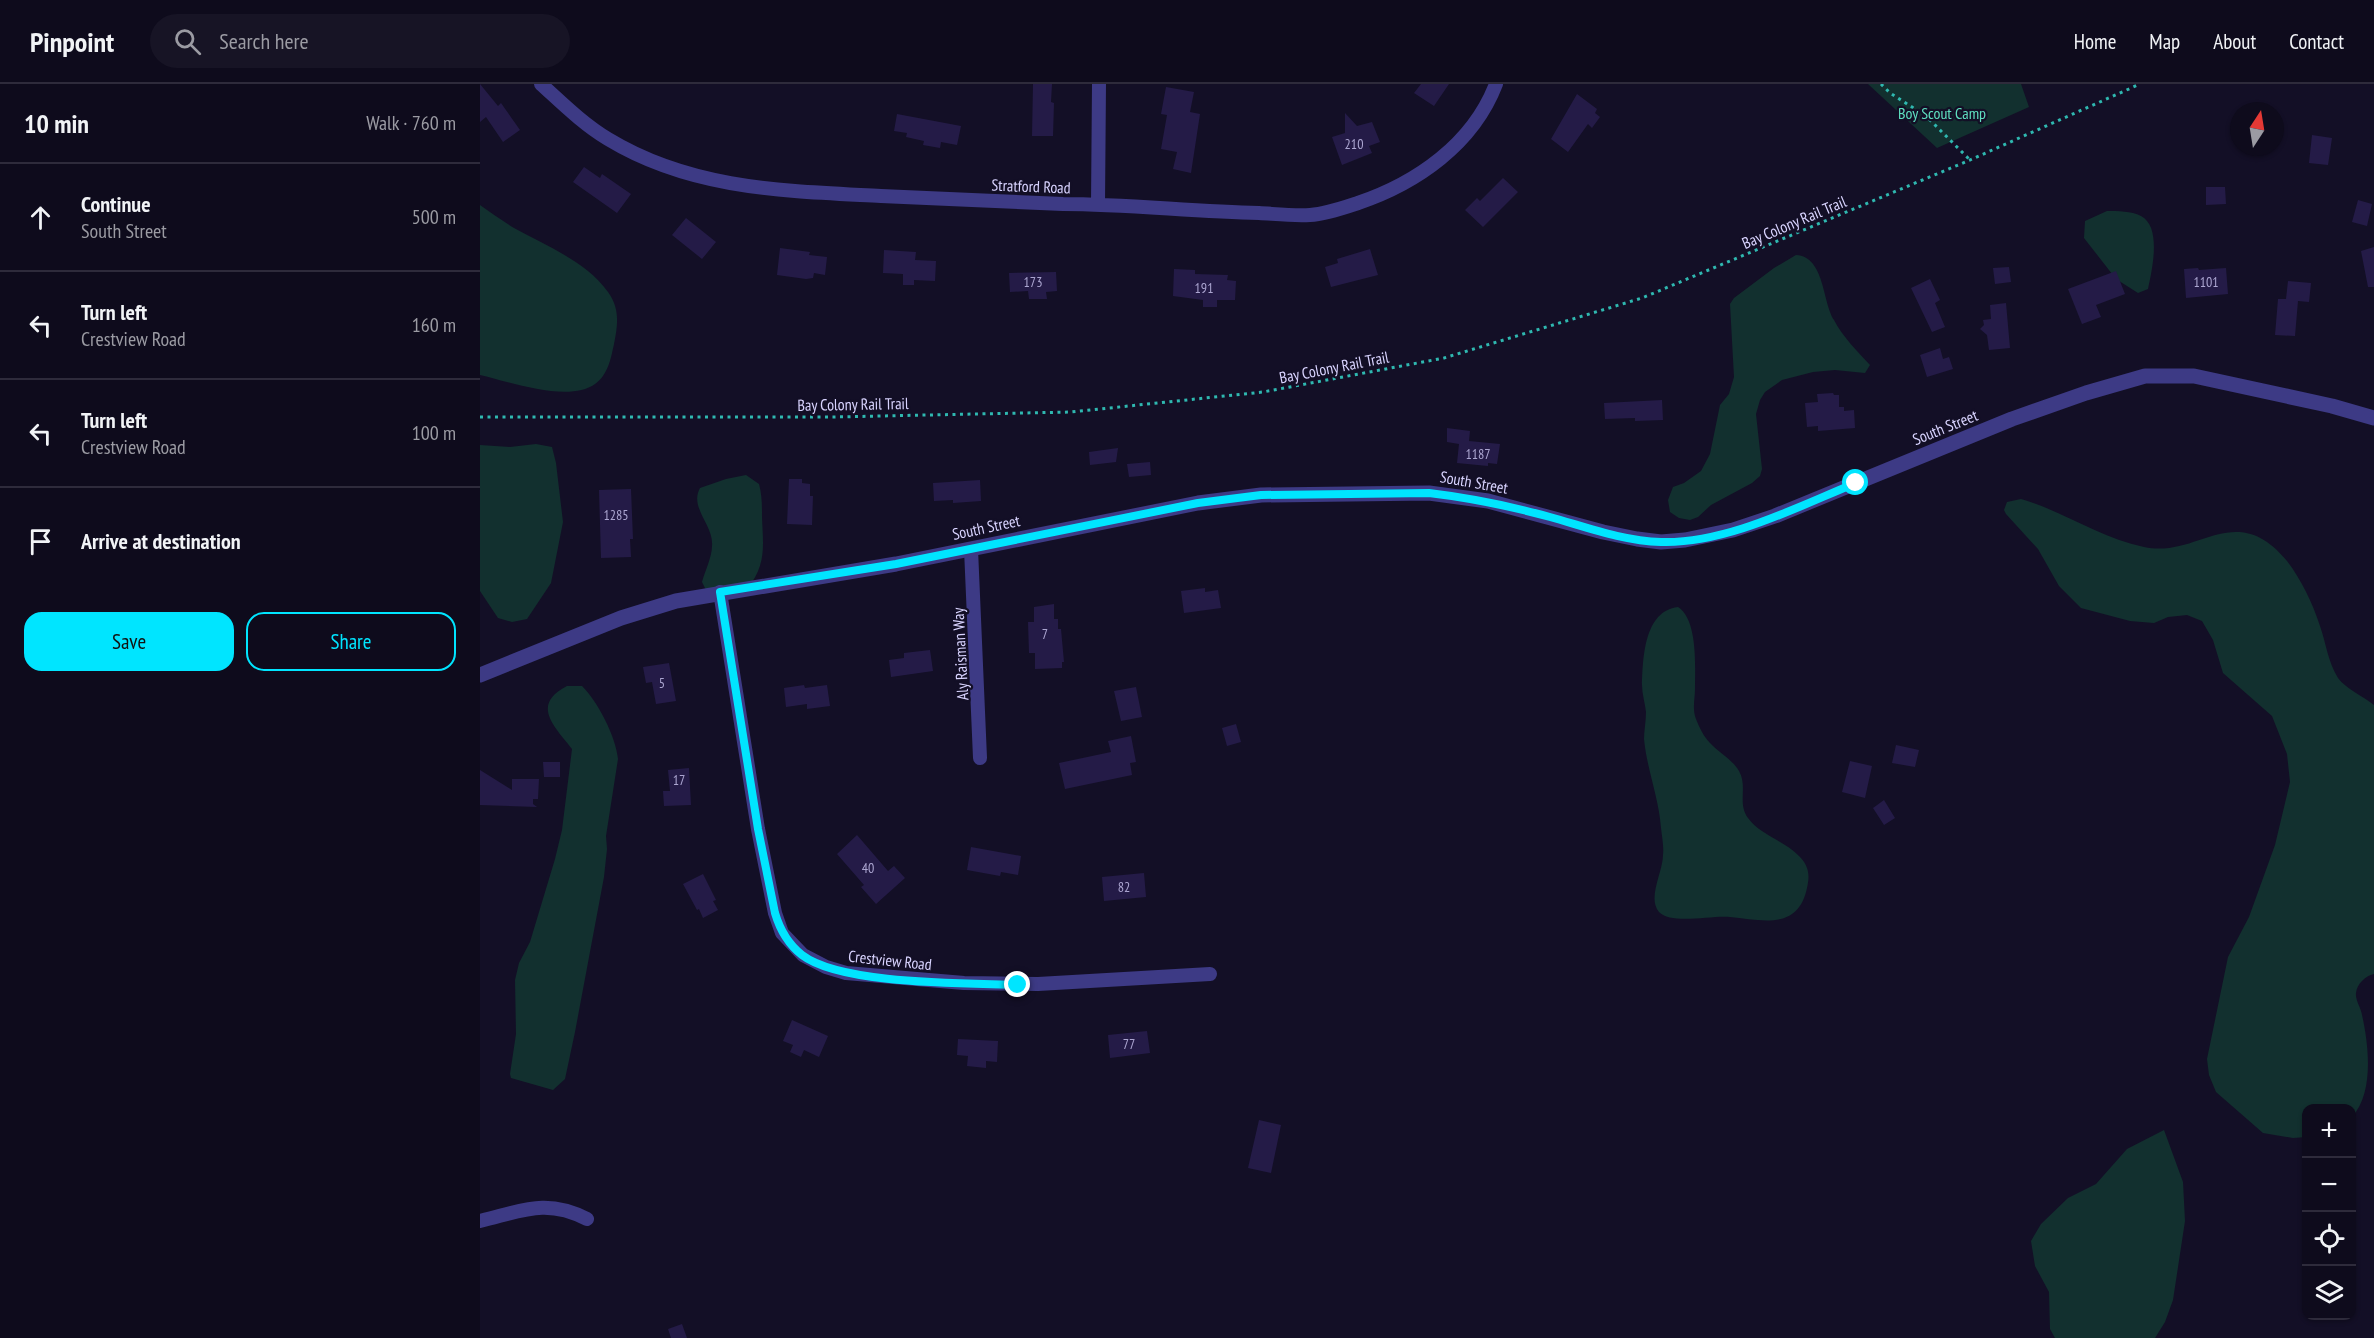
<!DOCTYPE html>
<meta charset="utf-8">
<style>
:root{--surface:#0e0b1c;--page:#171425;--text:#f1f3f6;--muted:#9b9ba3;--line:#2e2b3b;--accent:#00e5ff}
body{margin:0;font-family:"PT Sans Narrow",sans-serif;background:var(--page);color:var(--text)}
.controls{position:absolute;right:18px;bottom:18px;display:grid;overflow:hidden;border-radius:12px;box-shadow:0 2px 4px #0004}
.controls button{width:54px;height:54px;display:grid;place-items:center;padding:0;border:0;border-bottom:2px solid var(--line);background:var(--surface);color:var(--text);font:30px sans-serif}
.compass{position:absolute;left:1750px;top:18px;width:54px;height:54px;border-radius:50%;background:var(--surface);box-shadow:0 2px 4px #0004;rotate:12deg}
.stop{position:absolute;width:18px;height:18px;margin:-14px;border:4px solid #00e5ff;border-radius:50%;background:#fff}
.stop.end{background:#00e5ff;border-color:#fff;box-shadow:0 2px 6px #0008}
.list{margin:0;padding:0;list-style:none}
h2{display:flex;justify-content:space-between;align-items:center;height:78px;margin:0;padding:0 24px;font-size:26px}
h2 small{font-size:20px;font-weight:400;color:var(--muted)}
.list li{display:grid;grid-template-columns:39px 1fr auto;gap:18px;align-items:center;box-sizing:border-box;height:108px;padding:0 24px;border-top:2px solid var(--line)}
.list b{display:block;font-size:22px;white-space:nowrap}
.list p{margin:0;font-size:20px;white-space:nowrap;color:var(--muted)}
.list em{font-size:20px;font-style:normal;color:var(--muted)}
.actions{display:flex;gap:12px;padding:18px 24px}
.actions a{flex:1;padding:14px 0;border:2px solid var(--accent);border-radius:18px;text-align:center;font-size:21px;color:var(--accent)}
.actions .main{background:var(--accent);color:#111}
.icon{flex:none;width:33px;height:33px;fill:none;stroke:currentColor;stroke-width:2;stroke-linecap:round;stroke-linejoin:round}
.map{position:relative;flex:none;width:1894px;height:1254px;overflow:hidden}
header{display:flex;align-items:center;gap:36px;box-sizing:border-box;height:84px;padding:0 30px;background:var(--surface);border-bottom:2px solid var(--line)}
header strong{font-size:28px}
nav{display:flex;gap:33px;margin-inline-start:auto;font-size:21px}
.search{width:420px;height:54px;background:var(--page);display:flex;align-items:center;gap:15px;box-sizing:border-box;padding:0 21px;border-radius:33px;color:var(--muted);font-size:22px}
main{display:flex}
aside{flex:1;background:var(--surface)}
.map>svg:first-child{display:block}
.green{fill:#12302f}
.building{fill:#241b47}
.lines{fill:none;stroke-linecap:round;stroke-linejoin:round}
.path{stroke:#2fb8b0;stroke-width:3;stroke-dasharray:3 4.5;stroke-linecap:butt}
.minor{stroke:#3d3a85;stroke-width:14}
.tertiary{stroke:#3d3a85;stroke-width:15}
.route{stroke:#00e5ff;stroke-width:8}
.labels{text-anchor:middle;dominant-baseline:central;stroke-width:4.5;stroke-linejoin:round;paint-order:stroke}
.number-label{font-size:14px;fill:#aca6d1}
.park-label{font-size:16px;fill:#5fe0c0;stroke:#130f26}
.street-label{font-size:16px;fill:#d9d4ff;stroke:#130f26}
</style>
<header>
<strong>Pinpoint</strong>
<div class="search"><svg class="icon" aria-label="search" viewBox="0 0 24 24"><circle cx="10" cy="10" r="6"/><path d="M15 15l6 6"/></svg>Search here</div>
<nav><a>Home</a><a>Map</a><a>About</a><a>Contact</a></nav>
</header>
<main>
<aside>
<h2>10 min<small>Walk · 760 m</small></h2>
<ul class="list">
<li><svg class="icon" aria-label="ahead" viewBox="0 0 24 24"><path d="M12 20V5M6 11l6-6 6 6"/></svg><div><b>Continue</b><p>South Street</p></div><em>500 m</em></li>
<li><svg class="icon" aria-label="left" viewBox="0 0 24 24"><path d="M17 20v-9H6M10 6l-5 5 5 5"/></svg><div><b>Turn left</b><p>Crestview Road</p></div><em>160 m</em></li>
<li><svg class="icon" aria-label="left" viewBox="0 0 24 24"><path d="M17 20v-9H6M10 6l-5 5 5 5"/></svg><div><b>Turn left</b><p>Crestview Road</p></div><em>100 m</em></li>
<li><svg class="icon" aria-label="arrive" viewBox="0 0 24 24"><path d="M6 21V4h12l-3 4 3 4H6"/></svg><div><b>Arrive at destination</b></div></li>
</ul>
<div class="actions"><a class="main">Save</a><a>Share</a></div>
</aside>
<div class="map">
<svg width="1894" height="1254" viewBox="0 0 1894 1254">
<rect width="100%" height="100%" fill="#130f26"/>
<path class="green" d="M1388 0H1541L1549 23 1457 64Z
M0 121C11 129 23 137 34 144 66 162 106 177 128 208 140 225 138 240 134 260 131 274 128 291 115 300 89 319 30 298 0 291Z
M1627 127C1638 127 1651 127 1661 132 1682 143 1672 186 1668 205L1658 209 1636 195 1604 154 1605 137Z
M1316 171C1345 173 1342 217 1354 236 1362 252 1378 268 1390 281L1385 289 1355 286 1333 288 1302 296 1285 308 1280 316 1276 330 1282 385 1280 392 1272 399 1231 421 1218 433 1210 436 1199 434 1190 428 1188 416 1193 403 1204 399 1221 387 1230 370 1240 321 1249 310 1254 293 1250 220 1254 214 1294 184Z
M56 360 72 363 76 379 83 438 71 499 47 535 32 538 18 534 0 507V361L30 363Z
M266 391 279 400C282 411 282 421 282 433 283 461 287 481 267 505L226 506 222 498C225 487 232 473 232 462 234 441 209 424 220 404L246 395Z
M1541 415C1583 427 1620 454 1664 463 1718 475 1755 414 1807 477 1821 495 1833 520 1840 542 1846 559 1848 578 1858 594 1866 605 1883 612 1894 621V890C1885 892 1877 900 1876 909 1875 916 1881 924 1882 931 1889 962 1894 1009 1872 1033V1024H1826V1053L1813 1054 1783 1049 1736 1008 1729 991 1727 975 1748 873 1769 833 1795 761 1810 698 1807 670 1792 632 1743 589 1733 556 1722 537 1707 531 1688 533 1674 539 1650 537 1601 524 1579 502 1558 465 1526 430 1524 426 1527 418Z
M1198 523C1218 536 1215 582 1215 604 1215 615 1212 625 1216 635 1219 643 1224 653 1230 659 1239 669 1252 675 1259 687 1268 703 1257 719 1268 734 1280 751 1305 757 1319 772 1329 782 1330 791 1327 804 1318 847 1282 836 1250 833 1232 831 1191 841 1179 828 1167 814 1183 788 1183 771 1184 763 1182 753 1181 744 1179 714 1167 686 1164 655 1164 647 1166 637 1166 628 1165 619 1162 610 1162 601 1163 574 1164 527 1198 523Z
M87 602H102C118 618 136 653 138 675L126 752 127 765 124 793 95 948 85 995 73 1006 31 994 30 990 36 950 35 896 39 879 50 858 75 775 82 746 92 665C75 643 50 621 87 602Z
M1684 1046 1703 1098 1705 1137 1693 1216 1685 1238 1675 1254H1575L1570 1245 1569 1208 1555 1182 1551 1157 1561 1140 1588 1114 1616 1100 1647 1065Z"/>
<path class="building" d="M0 0 18 22 21 19 40 46 23 58 6 33 0 38Z
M553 0H572L571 18 574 19 573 52H552Z
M941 0H969L954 22 934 9Z
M686 3 714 8 710 28 720 30 711 89 693 85 697 68 681 65 687 31 681 30Z
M1097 10 1117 25 1115 29 1120 33 1112 44 1108 40 1088 68 1071 55Z
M865 29 877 42 892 38 900 58 889 62 892 69 862 81 852 53 865 49Z
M417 30 481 42 477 61 461 58 460 64 443 61 444 57 426 53 427 49 414 47Z
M1832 51 1852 54 1848 81 1829 79Z
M104 83 120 94 122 90 151 110 137 129 93 98Z
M1023 94 1038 108 1003 143 985 126 997 114 1000 117Z
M1726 103H1745L1746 120 1726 121Z
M1878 116 1892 120 1887 142 1872 138Z
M206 134 236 158 222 175 192 151Z
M1894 163V203H1888L1881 167Z
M300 164 330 168 329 171 347 173 345 191 334 189 333 194 326 195 297 191Z
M890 165 898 191 851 203 845 183 858 179 857 175Z
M404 166 436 168 435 176 456 177 455 197 434 196V201H423V190L403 189Z
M1529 183 1531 198 1515 200 1513 184Z
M1718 184 1719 186 1746 184 1748 210 1706 214 1704 185Z
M694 185 715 186V190L748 191 747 196 756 197 755 216H737V223H723V216L693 212Z
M1636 187 1645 210 1616 221 1621 233 1602 240 1588 205Z
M576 188 577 207 566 208 567 215H549L548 207 530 208 529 189Z
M1450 195 1460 216 1455 219 1465 243 1452 248 1431 204Z
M1808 197 1831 199 1829 218 1818 217 1815 252 1795 251 1798 215H1806Z
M1526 219 1530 264 1509 266 1507 251 1500 245 1504 241 1503 236 1511 235 1510 221Z
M1460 264 1463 275 1469 273 1473 285 1447 293 1440 271Z
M1353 309 1354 311H1359V323H1364V327L1374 326 1375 344 1338 347V342L1327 343 1325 319 1338 318 1337 310Z
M1182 316 1183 336 1155 337V334L1125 335 1124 319Z
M967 344 990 347 989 357 1020 360 1017 380 1008 379V382L977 379 979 360 967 358Z
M638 364 636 378 610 381 609 368Z
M670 378 671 391 649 393 647 380Z
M309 395H322V399L330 400V412H333L332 441 307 440Z
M500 396 501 417 473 419V416L454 417 453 399Z
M151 405 153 455H150L151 473 121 474 119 406Z
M725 504V508L738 506 741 524 704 529 701 507Z
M574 520V535H578V545H581L584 578H582V584L555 585V569H549L548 538H554V523Z
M450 566 453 587 411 593 409 576 424 574V569Z
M189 579 196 617 176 620 172 598 166 599 163 583Z
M324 601 325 604 347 601 350 622 327 625V620L306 623 304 604Z
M656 603 662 633 641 637 634 607Z
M756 640 761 658 747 662 742 644Z
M651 652 656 678 650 679 652 691 585 705 579 679 631 668 628 657Z
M1416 661 1439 666 1435 683 1412 679Z
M1370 677 1392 682 1385 714 1362 708Z
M63 678H80V693H64Z
M209 684 211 721 184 722 183 707H190L188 686Z
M0 686 32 706V695H59L58 715H53V720L57 723 0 721Z
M1404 716 1415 734 1404 741 1393 724Z
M377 751 408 787 414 782 425 794 396 820 381 803 384 801 357 770Z
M491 763 541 772 538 791 521 788 520 792 487 786Z
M664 789 666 813 624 817 622 793Z
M223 790 236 816 233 817 238 826 223 834 219 825 217 826 203 800Z
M312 936 348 952 339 973 324 966 321 973 310 968 313 961 303 957Z
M667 947 670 969 630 974 628 951Z
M478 955 518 957 517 978 506 977V984L487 982 488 972 477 971Z
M779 1036 801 1041 791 1089 768 1084Z
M202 1240 207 1254H191L188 1245Z"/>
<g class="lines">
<path class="path" d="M1401 0 1410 9 1446 32 1490 76
M0 333H353L591 328 783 308 964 274 1162 214 1490 76 1660 0"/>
<path class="minor" d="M61 0C82 19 103 40 128 55 212 106 306 107 401 112 462 115 522 117 583 120 649 120 714 128 779 129 796 130 813 132 830 131 846 130 863 124 878 119 937 99 993 60 1016 0
M618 120 619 0
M491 465 500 674
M240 508 278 745 295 829 302 849 323 871 346 883 366 889 484 899 558 900 730 890
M0 1137C42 1127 66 1114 107 1135"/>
<path class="tertiary" d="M0 591 141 534 196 517 416 480 718 419 781 411 949 409 1008 417 1123 448 1157 455 1181 458 1205 456 1253 446 1295 432 1532 335 1606 309 1665 292H1714L1852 322 1894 334"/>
</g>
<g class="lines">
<path class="route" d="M538 901C487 899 361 901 322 871 308 860 300 846 295 829L278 745 240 508 416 480 718 419 781 411 949 409C991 414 1030 422 1070 433 1106 443 1143 457 1181 458 1246 460 1317 423 1376 399"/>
</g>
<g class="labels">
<g class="number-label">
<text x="874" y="60">210</text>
<text x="553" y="198">173</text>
<text x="1726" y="198">1101</text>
<text x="724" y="204">191</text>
<text x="998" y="370">1187</text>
<text x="136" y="431">1285</text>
<text x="565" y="550">7</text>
<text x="182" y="599">5</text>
<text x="199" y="696">17</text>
<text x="388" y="784">40</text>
<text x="644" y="803">82</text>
<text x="649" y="960">77</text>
</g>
<g class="park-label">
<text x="1462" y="29">Boy Scout Camp</text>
</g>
<g class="street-label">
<text transform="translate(551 102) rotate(2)">Stratford Road</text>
<text transform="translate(1314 138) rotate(-23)">Bay Colony Rail Trail</text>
<text transform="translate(854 283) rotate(-11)">Bay Colony Rail Trail</text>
<text transform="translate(373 320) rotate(-1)">Bay Colony Rail Trail</text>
<text transform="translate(1465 343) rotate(-22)">South Street</text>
<text transform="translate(994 398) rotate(10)">South Street</text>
<text transform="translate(506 443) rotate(-12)">South Street</text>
<text transform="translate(480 570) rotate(-93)">Aly Raisman Way</text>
<text transform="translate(410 876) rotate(6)">Crestview Road</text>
</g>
</g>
</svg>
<div class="controls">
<button>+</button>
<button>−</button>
<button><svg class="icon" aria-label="locate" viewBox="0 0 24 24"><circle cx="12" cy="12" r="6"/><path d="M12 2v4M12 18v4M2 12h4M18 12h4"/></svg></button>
<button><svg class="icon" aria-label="layers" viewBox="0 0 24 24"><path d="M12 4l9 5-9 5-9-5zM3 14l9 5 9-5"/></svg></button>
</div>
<svg class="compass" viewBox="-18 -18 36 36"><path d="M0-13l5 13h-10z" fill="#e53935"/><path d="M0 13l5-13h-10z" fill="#9b9ba3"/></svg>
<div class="stop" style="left:1376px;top:399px"></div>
<div class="stop end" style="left:538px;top:901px"></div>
</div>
</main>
